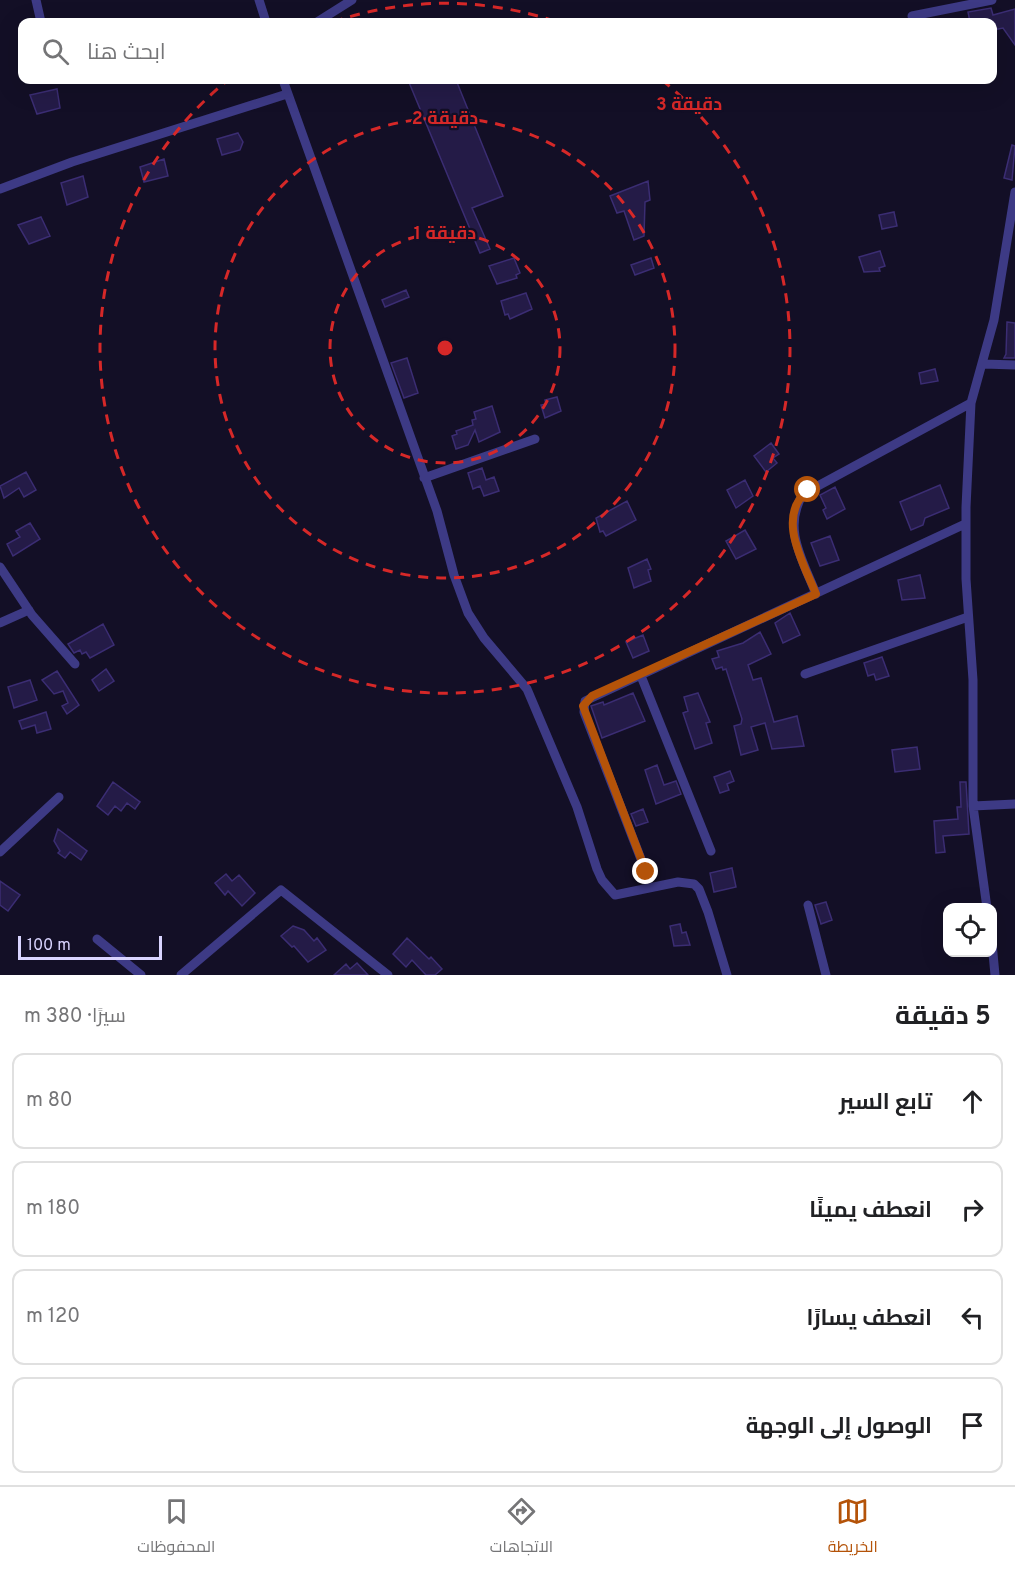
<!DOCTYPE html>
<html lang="ar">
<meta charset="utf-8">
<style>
:root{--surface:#fff;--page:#f2f2f2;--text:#202124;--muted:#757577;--line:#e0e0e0;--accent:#b45309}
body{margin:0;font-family:Overpass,Cairo,sans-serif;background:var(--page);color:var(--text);direction:rtl}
.controls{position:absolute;right:18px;bottom:18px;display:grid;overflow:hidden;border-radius:12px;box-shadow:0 6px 24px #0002}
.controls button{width:54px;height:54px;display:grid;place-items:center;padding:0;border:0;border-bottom:2px solid var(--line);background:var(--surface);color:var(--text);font:30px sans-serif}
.scale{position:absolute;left:18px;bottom:15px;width:144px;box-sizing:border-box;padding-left:6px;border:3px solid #d9d4ff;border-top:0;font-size:16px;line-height:21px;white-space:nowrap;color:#d9d4ff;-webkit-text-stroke:4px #130f26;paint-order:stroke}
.stop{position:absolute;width:18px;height:18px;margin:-14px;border:4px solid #b45309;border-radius:50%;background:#fff}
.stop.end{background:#b45309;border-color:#fff;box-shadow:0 2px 6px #0008}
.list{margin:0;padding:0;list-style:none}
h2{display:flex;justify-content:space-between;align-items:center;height:78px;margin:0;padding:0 24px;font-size:26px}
h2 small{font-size:20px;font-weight:400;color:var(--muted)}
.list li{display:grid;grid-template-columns:39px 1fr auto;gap:18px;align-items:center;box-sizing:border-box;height:96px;margin:0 12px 12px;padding:0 12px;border:2px solid var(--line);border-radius:12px}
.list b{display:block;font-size:22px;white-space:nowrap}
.list em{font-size:20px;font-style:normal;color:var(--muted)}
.icon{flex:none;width:33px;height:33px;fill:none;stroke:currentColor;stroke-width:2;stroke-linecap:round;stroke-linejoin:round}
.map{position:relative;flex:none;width:1015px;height:975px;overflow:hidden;direction:ltr}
.search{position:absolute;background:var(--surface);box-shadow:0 6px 24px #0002;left:18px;right:18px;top:18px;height:66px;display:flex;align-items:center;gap:15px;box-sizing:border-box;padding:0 21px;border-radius:12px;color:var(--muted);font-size:22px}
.sheet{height:510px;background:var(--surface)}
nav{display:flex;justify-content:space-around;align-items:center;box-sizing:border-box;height:84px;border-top:2px solid var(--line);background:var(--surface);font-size:16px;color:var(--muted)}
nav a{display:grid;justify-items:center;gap:3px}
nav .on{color:var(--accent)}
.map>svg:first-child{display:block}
.building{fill:#241b47;stroke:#3b2d73;stroke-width:1.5}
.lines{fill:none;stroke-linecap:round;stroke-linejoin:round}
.minor{stroke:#3d3a85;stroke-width:9}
.route{stroke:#b45309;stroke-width:8}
.ring{fill:none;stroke:#d62828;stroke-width:3;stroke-dasharray:10 8}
.centre{fill:#d62828;stroke:#130f26;stroke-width:3}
.ring-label{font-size:18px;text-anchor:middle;font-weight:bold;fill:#d62828;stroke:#130f26;stroke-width:4.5;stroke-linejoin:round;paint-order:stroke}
</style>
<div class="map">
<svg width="1015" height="975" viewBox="0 0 1015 975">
<rect width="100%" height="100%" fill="#130f26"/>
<path class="building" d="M991 8 993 15 1015 9V45L1003 28 993 30V22H970L968 12Z
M408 80H456L503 196 472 208 490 249 480 253Z
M57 89 60 108 37 114 30 95Z
M238 133 243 142 240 150 222 155 217 139Z
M1012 145 1015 146 1012 180 1004 178Z
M164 159 168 176 144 182 140 167Z
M83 176 88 197 67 205 61 183Z
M648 181 650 200 645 202 644 236 634 240 624 211 617 213 610 196Z
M894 212 897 226 882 229 879 215Z
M41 217 50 236 29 244 18 225Z
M880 251 885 266 879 268 880 271 864 272 859 257Z
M514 258 520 273 516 275 517 278 497 284 489 266Z
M651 258 654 268 635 275 631 265Z
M406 290 409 297 385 307 382 300Z
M526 293 532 309 510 319 508 314 505 315 501 301Z
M1007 322 1015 323V358H1004L1006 354Z
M407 358 418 393 404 398 391 363Z
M935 369 938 381 921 384 919 373Z
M557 397 561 411 545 418 541 405 546 404 545 400Z
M492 406 500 432 479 442 475 430 468 445 456 449 452 436 457 434 456 431 473 425 472 420 476 419 474 412Z
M771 443 779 454 773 458 777 463 766 472 754 456Z
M482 468 486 480 494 477 499 491 484 496 480 486 473 489 468 473Z
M26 472 36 490 24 497 19 488 4 498 0 486Z
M745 480 753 496 736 508 727 490Z
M940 485 949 508 925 518 923 525 911 530 900 502Z
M835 487 845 509 827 519 823 510 826 508 820 495Z
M627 501 636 520 606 536 603 531 600 532 596 518Z
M30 523 40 539 13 556 7 544 20 537 16 531Z
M745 530 756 549 736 559 726 541Z
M830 536 839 560 820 566 811 543Z
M647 559 651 569 648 570 651 581 634 588 628 568Z
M920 575 925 598 902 600 898 580Z
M790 613 800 635 783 643 775 623Z
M103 624 114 645 90 658 86 652 82 654 80 650 74 653 68 644Z
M760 632 771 654 748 665 753 680 761 678 774 722 797 716 804 746 772 749 765 723 751 727 758 750 741 755 734 726 741 724 742 719 726 669 723 670 722 667 716 669 712 659 719 657 717 651 743 643Z
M643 635 649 651 633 658 626 642Z
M882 657 889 676 876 680 874 674 868 676 864 663Z
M106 669 114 681 99 691 92 680Z
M57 671 79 705 67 714 62 706 68 703 63 691 54 694 42 680Z
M30 680 37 700 14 708 8 687Z
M633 693 645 721 602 738 591 706 603 702 604 705Z
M698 693 710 722 706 723 712 743 695 749 683 713 688 711 684 697Z
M46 712 51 729 37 733 35 725 22 729 19 721Z
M917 747 920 769 895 772 892 750Z
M657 765 664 785 676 781 681 794 656 804 645 770Z
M730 771 734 781 727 784 729 790 720 793 714 777Z
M113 782 140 802 135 809 127 803 121 811 115 806 108 815 97 806Z
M960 782H966L969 834 943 836 945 852 936 853 934 821 958 819 957 807H961Z
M643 809 648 822 636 826 631 814Z
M58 829 87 851 81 860 70 852 65 858 58 853 60 851 54 841Z
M732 868 736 887 714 892 710 873Z
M226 874 232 881 239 875 255 893 242 906 228 891 225 895 215 883Z
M0 881 20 895 8 911 0 905Z
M826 902 832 920 821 924 815 905Z
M680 924 682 933 686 932 690 945 674 946 670 926Z
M293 926 304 930 314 941 317 938 326 950 308 962 294 946 292 947 281 936Z
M407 938 429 959 431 957 442 969 435 975H426L412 960 406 967 393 954Z
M357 963 368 975H334L346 964 350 969Z"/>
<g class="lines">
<path class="minor" d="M36 0 41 22
M259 0 266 22
M912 16 992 0
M317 22 352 0
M283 80 437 511 454 575 468 613 484 638 527 689 577 807 597 869 602 880 615 895 678 882 694 884 699 889 708 912 727 975
M0 189 72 162 287 94
M984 364 1015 365
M424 478 535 439
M0 567 32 615 75 664
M816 594C803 560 782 529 803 494L971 403
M0 623 29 610
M805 674 968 617
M641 676 711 851
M973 806 1015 804
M0 852 59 797
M646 872 584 712 585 701 965 524
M808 905 826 975
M987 908 973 806V680L966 579V507L971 403 994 320 1015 192
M97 939 141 975
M992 943 995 975
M181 975 281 890 388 975"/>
</g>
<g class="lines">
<path class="route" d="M646 872 583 706 592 696 816 594C804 564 775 517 808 490"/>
</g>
<g class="ring">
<circle cx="445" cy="348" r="115"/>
<circle cx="445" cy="348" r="230"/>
<path d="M333 22A345 345 0 0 1 557 22M662 80A345 345 0 1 1 228 80"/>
</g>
<circle cx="445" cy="348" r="9" class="centre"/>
<g class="ring-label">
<text x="689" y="110">3 دقيقة</text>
<text x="445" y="124">2 دقيقة</text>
<text x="445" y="239">1 دقيقة</text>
</g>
</svg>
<div class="controls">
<button><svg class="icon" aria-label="locate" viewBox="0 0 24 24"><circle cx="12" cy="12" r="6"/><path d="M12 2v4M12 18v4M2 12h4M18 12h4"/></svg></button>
</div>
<div class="scale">100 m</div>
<div class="stop" style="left:808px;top:490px"></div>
<div class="stop end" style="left:646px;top:872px"></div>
<div class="search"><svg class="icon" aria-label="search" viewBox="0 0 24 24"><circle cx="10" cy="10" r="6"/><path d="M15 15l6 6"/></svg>ابحث هنا</div>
</div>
<section class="sheet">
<h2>5 دقيقة<small>سيرًا · 380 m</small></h2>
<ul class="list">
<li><svg class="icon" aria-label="ahead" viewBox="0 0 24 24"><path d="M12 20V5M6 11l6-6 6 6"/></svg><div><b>تابع السير</b></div><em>80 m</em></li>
<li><svg class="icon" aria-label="right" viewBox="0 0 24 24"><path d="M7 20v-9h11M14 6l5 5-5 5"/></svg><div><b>انعطف يمينًا</b></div><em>180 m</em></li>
<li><svg class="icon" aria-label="left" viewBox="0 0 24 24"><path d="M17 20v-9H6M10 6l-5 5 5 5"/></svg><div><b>انعطف يسارًا</b></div><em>120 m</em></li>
<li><svg class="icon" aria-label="arrive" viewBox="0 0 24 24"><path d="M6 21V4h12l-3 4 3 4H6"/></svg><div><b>الوصول إلى الوجهة</b></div></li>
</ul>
</section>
<nav>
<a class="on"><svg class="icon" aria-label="map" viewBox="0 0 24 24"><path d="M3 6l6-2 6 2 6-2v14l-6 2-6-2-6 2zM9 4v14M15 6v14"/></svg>الخريطة</a>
<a><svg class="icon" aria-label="directions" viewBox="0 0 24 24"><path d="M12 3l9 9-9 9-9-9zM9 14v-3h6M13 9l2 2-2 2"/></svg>الاتجاهات</a>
<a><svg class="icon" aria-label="saved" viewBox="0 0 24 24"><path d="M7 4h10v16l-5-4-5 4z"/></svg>المحفوظات</a>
</nav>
